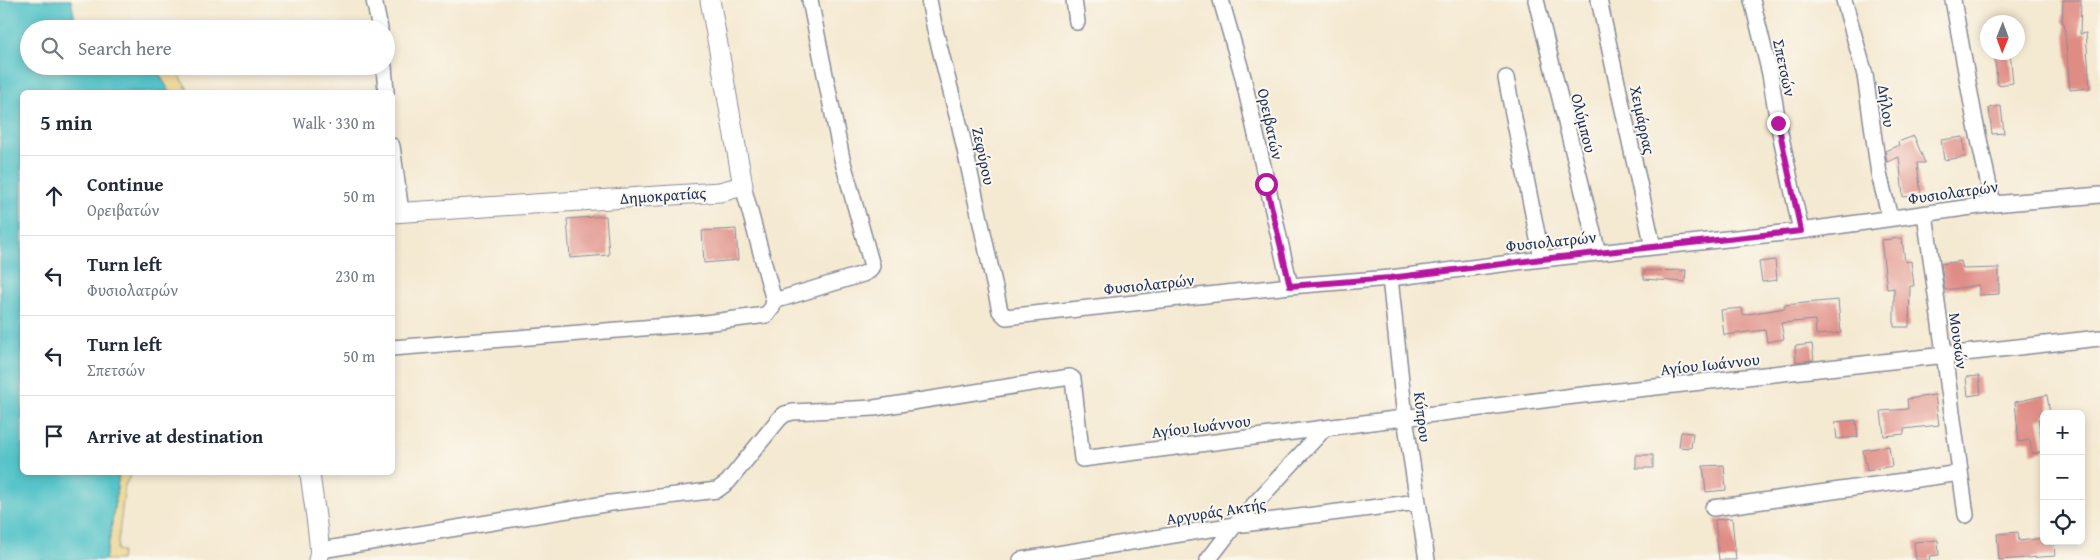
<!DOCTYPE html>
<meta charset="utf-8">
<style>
:root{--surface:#fff;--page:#f2f2f3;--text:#1f2937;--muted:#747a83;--line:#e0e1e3}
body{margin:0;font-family:"Gentium Book Plus",serif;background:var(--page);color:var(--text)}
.controls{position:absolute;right:15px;bottom:15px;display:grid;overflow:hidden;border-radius:8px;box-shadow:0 2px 8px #0003}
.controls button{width:45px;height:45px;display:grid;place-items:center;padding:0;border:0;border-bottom:1px solid var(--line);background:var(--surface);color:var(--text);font:25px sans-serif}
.compass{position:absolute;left:1980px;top:15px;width:45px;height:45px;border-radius:50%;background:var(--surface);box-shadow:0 2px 8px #0003;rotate:181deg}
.stop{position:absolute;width:15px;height:15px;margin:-11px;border:4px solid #b5179e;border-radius:50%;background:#fff}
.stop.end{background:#b5179e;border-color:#fff;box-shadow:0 1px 5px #0008}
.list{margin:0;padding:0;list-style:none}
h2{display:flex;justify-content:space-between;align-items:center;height:65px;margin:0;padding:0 20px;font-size:21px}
h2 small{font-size:16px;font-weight:400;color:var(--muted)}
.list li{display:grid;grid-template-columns:32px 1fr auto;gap:15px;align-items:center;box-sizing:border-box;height:80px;padding:0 20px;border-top:1px solid var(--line)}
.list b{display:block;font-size:19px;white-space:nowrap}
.list p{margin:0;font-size:16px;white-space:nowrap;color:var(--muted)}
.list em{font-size:16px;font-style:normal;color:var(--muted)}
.icon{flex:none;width:28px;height:28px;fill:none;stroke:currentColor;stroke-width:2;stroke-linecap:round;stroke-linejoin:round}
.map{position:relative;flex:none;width:2100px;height:560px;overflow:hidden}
.search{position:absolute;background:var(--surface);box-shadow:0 2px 8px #0003;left:20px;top:20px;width:375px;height:55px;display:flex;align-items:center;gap:12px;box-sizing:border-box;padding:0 18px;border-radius:28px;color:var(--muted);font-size:19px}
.panel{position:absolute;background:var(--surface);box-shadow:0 2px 8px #0003;left:20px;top:90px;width:375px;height:385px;border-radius:8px}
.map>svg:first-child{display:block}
.sand{fill:#eeda9e;stroke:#84847e}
.water{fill:#56c4c9;stroke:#387a94}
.building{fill:#df8c85}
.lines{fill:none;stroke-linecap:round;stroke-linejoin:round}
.minor-casing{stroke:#888c98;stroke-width:18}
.tertiary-casing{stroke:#888c98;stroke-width:21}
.minor{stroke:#fff;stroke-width:15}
.tertiary{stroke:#fff;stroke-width:19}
.route{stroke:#b5179e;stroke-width:6}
.labels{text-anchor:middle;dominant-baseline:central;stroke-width:4;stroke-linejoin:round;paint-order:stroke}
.street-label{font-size:16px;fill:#1b2f5e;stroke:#fbf7ec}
</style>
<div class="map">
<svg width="2100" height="560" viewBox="0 0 2100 560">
<rect width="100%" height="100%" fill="#fbf7ec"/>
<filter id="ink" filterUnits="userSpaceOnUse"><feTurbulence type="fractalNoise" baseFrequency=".02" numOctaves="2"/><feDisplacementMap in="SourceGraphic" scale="10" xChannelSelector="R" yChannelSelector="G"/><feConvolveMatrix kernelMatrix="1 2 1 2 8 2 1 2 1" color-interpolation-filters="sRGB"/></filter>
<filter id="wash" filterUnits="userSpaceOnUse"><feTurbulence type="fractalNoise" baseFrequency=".0096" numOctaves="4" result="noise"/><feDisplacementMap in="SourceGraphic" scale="20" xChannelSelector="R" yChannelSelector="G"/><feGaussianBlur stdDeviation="1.12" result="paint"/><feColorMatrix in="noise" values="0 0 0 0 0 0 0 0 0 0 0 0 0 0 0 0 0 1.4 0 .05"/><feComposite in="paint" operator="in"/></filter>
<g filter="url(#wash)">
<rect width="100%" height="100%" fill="#f4e9d1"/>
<path class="sand" d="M154 66C176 66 179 74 189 92H170Z
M119 473H132L125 485 117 550 122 551 121 560H105L110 537Z"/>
<path class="water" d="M0 0H71L77 29H29V66H154L170 92H22V472L119 473 110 537 105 560H0Z"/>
<g id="blocks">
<path class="building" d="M2063 0H2081L2080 34 2086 33 2090 88 2070 90 2064 23H2062Z
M1994 52H2010L2013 83 1998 85Z
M2001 106 2004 133 1992 134 1989 108Z
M1914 136 1925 163H1917L1921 195 1903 197 1899 157 1887 162 1885 151 1899 145 1898 142Z
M1963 137 1965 157 1944 160 1941 140Z
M606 216 609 255 570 258 567 219Z
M736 229 738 260 704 263 702 231Z
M1902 238 1905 262 1911 261 1914 286H1910L1909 327H1894V288L1887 289 1881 240Z
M1775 260 1777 280 1762 282 1759 262Z
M1961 261 1963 269 1999 268V294L1979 295V285L1945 290 1941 264Z
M1686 270 1685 282 1644 279V271Z
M1838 300 1841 333 1816 335 1815 320 1781 323 1784 339 1767 342 1765 330 1724 335 1721 310 1742 308 1743 315 1785 308 1784 305Z
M1812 344 1814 360 1796 362 1795 346Z
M1979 376 1981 394 1968 396 1966 377Z
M1935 395 1939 425 1904 429V434L1884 436 1881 411 1908 409 1907 399Z
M2047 395 2050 414H2044V418L2038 419 2044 451 2032 454 2030 440 2019 442 2015 402Z
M1856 420 1858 437 1837 439 1835 422Z
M1681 432 1693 433 1691 448 1679 447Z
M1889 446 1892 466 1867 471 1863 450Z
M1636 455H1653V468H1636Z
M1724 465 1726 490 1706 492 1703 466Z
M1732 518 1736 560H1719L1715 520Z
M2018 532 2019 541 2044 538V541H2054L2055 556 1999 560 1997 534Z
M1938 540 1939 555 1929 556 1930 560H1916L1914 542Z"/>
</g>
</g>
<g filter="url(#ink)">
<use href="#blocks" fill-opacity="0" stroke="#888c98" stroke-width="1"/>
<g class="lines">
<g class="minor-casing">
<path id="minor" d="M374 0 380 29
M929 0 935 30 960 127 1000 311 1006 317 1290 286 1390 278 1542 259 1801 231 1993 204 2100 195
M1074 0 1077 22
M1221 0 1243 77 1290 286
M1536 0 1598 253
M1599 0 1653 247
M1752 0 1770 74 1778 123 1801 231
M1844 0 1865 75 1879 174 1890 218
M1953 0 1975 121 1993 204
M384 66 386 92
M1506 78 1542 259
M392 146 401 212
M1925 214 1966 515
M1390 278 1405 418 1427 560
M774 301 863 274 869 271 872 266 842 159 810 0
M392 348 705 323 766 315 772 308 774 301 743 186
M1713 508 1960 473
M321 550 611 503 717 490 728 482 779 419 785 414 793 412 874 408 1070 377 1073 379 1082 459 1325 428
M1021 560 1235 525 1418 502
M1208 560 1235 525 1325 428 1574 396 2100 338"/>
</g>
<g class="tertiary-casing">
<path id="tertiary" d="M392 213 720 192 743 186 710 0
M310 472C311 489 323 550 318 560"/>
</g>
<use href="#minor" class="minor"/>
<use href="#tertiary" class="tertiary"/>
</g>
</g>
<g class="lines" filter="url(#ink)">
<path class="route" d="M1266 184 1290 286 1390 278 1542 259 1801 231 1778 123"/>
</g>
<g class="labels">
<g class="street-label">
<text transform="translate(1785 68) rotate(78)">Σπετσών</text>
<text transform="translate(1887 106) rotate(82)">Δήλου</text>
<text transform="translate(1643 120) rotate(78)">Χειμάρρας</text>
<text transform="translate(1584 123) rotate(76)">Ολύμπου</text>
<text transform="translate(1271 124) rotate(78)">Ορειβατών</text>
<text transform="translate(984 156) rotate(78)">Ζεφύρου</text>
<text transform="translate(1953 192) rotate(-8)">Φυσιολατρών</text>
<text transform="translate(663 195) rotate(-4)">Δημοκρατίας</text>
<text transform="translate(1551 241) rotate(-6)">Φυσιολατρών</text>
<text transform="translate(1149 284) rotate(-6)">Φυσιολατρών</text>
<text transform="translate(1959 341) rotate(82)">Μουσών</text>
<text transform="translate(1710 364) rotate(-6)">Αγίου Ιωάννου</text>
<text transform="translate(1423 417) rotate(83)">Κύπρου</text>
<text transform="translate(1201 426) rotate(-7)">Αγίου Ιωάννου</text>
<text transform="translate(1216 511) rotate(-9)">Αργυράς Ακτής</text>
</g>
</g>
</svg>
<div class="controls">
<button>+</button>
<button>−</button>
<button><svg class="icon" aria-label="locate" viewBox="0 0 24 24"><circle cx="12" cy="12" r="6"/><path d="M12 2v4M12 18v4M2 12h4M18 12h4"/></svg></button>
</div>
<svg class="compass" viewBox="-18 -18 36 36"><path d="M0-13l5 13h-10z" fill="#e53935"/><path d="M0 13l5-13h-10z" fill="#747a83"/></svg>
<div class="stop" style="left:1266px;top:184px"></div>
<div class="stop end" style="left:1778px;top:123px"></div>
<div class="search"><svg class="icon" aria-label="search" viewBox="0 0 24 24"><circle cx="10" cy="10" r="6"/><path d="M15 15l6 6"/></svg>Search here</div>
<section class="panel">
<h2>5 min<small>Walk · 330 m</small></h2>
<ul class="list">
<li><svg class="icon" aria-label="ahead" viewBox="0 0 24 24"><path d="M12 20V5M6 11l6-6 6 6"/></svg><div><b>Continue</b><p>Ορειβατών</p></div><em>50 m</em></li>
<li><svg class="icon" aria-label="left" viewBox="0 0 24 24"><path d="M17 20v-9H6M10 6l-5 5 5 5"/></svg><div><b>Turn left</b><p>Φυσιολατρών</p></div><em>230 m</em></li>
<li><svg class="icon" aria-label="left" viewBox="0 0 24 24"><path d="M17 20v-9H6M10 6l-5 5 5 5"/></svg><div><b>Turn left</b><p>Σπετσών</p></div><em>50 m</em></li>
<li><svg class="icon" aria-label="arrive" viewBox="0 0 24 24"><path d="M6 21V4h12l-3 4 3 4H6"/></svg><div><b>Arrive at destination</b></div></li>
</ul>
</section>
</div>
